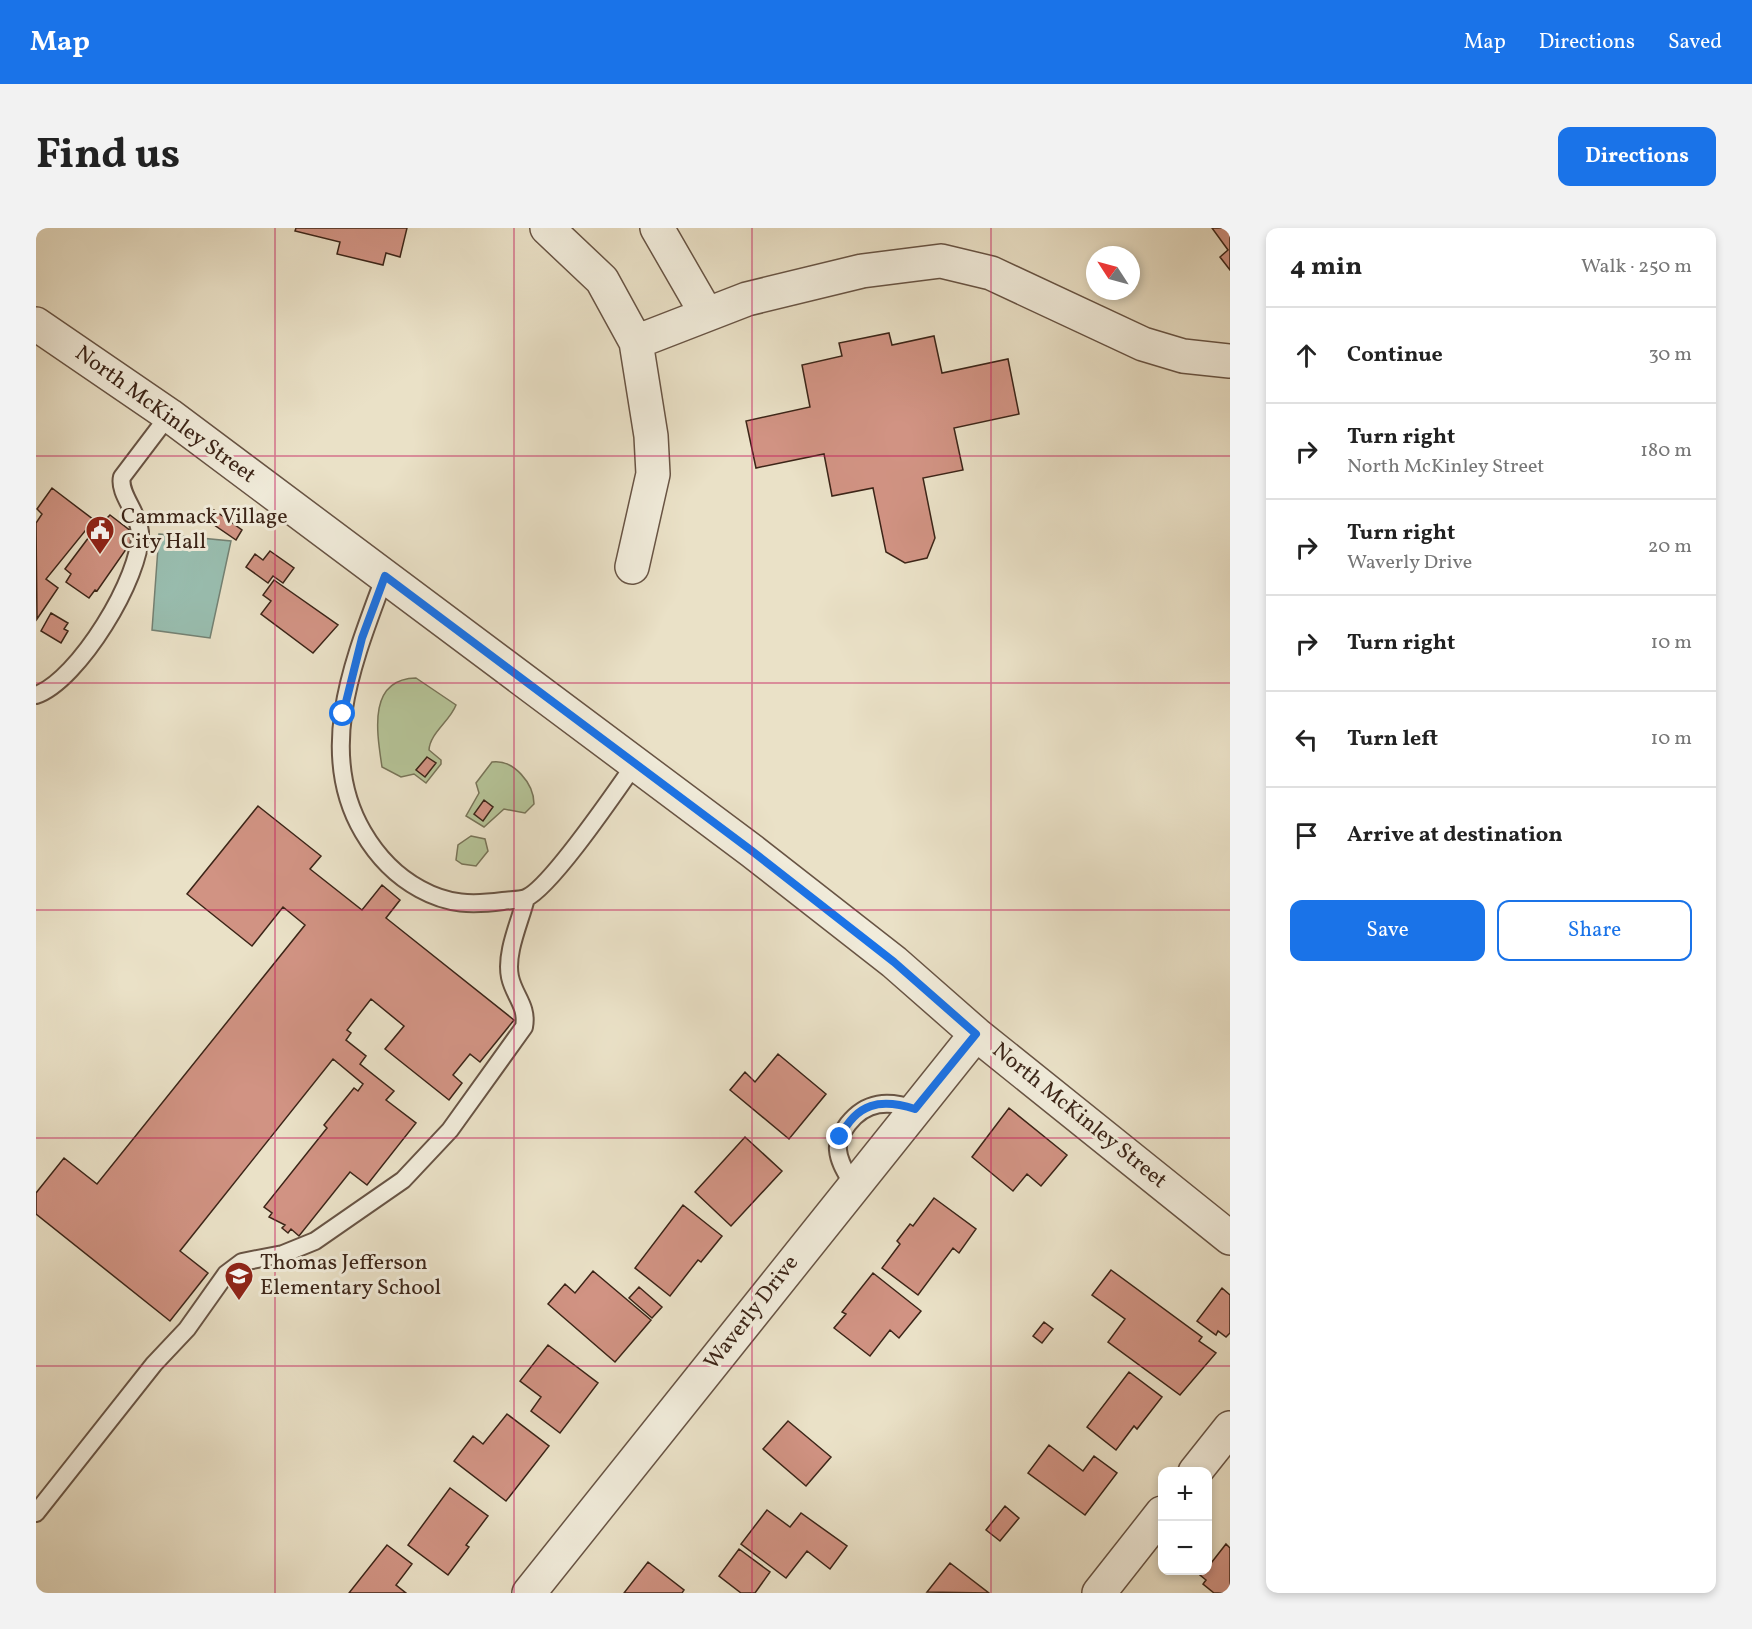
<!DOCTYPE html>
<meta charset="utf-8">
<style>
:root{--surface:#fff;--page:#f2f2f2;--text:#222;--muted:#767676;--line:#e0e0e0;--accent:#1a73e8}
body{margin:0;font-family:Vollkorn,serif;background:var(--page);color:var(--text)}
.controls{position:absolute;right:18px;bottom:18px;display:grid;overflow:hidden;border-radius:12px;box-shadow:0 3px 9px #0003}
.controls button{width:54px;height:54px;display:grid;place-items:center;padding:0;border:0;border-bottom:2px solid var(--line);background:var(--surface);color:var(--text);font:30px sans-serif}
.compass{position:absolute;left:1050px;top:18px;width:54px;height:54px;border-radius:50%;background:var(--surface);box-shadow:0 3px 9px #0003;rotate:306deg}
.stop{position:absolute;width:18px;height:18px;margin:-14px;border:4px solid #1a73e8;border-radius:50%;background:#fff}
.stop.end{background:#1a73e8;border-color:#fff;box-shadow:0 2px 6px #0008}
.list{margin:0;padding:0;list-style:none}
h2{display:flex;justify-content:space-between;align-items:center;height:78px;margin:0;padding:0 24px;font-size:26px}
h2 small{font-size:20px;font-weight:400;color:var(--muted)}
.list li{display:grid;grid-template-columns:39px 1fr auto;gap:18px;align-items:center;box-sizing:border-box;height:96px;padding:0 24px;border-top:2px solid var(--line)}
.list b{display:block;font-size:22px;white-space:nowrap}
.list p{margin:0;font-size:20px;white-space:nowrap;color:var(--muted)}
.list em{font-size:20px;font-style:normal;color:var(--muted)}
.actions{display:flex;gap:12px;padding:18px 24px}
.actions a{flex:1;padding:14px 0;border:2px solid var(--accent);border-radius:12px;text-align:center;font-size:21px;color:var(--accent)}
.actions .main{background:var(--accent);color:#fff}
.icon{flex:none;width:33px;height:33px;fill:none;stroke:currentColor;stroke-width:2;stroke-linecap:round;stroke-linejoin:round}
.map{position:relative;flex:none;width:1194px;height:1365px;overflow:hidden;border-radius:12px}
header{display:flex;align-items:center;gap:36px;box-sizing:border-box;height:84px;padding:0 30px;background:var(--accent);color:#fff}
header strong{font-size:28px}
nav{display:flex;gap:33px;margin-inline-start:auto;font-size:21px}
.intro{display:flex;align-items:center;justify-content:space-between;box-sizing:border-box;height:144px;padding:0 36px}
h1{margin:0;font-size:42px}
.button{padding:15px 27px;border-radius:12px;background:var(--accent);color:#fff;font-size:21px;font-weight:700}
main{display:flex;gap:36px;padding:0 36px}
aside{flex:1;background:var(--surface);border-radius:12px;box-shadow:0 3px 9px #0003}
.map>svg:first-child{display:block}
.green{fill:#b5c397;stroke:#787458;stroke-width:1.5}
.water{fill:#99beb0;stroke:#748173;stroke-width:1.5}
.building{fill:#d19383;stroke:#3c2518;stroke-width:1.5}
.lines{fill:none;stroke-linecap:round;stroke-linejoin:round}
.service-casing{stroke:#685444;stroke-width:20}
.minor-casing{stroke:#685444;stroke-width:36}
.service{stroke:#f1ecdb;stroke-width:16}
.minor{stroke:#f1ecdb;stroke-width:33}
.route{stroke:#1a73e8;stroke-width:8}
.grid{fill:none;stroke:#c2185b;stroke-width:1.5;stroke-opacity:0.55}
.labels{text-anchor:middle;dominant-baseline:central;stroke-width:6;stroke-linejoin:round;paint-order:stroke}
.street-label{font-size:22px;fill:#3c2518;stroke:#f1ecdb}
.poi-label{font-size:22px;fill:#3c2518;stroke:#f1ecdb;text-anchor:start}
</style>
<header>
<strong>Map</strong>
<nav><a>Map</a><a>Directions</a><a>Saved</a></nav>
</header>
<div class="intro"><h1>Find us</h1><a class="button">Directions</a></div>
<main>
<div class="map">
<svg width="1194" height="1365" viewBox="0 0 1194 1365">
<rect width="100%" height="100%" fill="#eae1c7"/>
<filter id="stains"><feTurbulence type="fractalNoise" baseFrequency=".00333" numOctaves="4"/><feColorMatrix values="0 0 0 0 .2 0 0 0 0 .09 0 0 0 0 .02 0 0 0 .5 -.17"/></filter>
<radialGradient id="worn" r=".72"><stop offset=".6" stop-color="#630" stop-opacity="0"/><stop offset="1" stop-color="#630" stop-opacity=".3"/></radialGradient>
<path class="green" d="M380 450 420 477C414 493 394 505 393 522L405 532V536L390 555 378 546 365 549 346 539C341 505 331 451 380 450Z
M456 534C478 531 498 556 498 576L489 585 468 581 448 599 430 588 443 565 440 555Z
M435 608 449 611 452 623 440 638 426 636 420 632 422 617Z"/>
<path class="water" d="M123 306 195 313 174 410 116 402Z"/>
<path class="building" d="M260 0H371L364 29 350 25 347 37 301 26 304 14 259 3Z
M1176 0H1194V42L1184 29 1192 22Z
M853 105 856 117 898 108 906 145 972 131 983 186 918 200 927 242 887 250 899 310 891 330 869 335 850 324 837 260 796 268 788 226 720 240 710 193 774 179 766 137 806 128 803 115Z
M16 260 58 292 10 351 22 360 1 391 0 295 6 286 1 281Z
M178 282 206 302 200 312 171 292Z
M74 287 100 307 61 363 59 362 53 370 30 354 35 346 29 341 68 289 70 291Z
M234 323 258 340 247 355 237 348 232 355 210 339 219 326 227 332Z
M238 352 302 397 277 425 225 386 235 373 227 367Z
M15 385 32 395 28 401 32 403 25 415 5 403Z
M391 529 400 535 389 549 380 542Z
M448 572 457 579 447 593 438 586Z
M222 578 285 628 274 641 326 682 346 657 364 672 350 690 478 792 444 834 434 826 417 847 426 855 413 872 349 821 368 798 335 771 311 802 315 805 310 812 330 828 324 836 358 863 350 872 380 895 331 957 314 944 263 1008 255 1001 252 1005 246 1000 249 997 233 989 236 985 228 979 291 900 288 897 318 860 322 863 327 856 297 831 144 1023 172 1045 134 1093 0 986V965L28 930 61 956 269 697 247 679 216 718 151 666Z
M742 826 790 866 753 911 694 862 709 844 719 854Z
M973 880 1031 927 1005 958 991 946 977 963 936 929Z
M709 909 746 943 695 998 659 964Z
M898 970 940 1001 923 1025 917 1020 882 1067 846 1040 864 1016 861 1013 874 996 877 998Z
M647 977 686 1008 665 1034 662 1032 634 1068 599 1040Z
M1075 1042 1166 1109 1163 1113 1180 1125 1144 1167 1072 1114 1089 1091 1056 1067Z
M557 1043 615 1092 579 1134 512 1076 529 1056 539 1065Z
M837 1045 885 1083 863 1110 854 1102 834 1128 798 1100 810 1086 806 1084Z
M603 1059 626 1079 616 1090 593 1070Z
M1186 1060 1194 1067V1105L1190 1109 1182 1103 1180 1107 1161 1093Z
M1008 1094 1017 1101 1006 1115 997 1108Z
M512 1117 562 1155 524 1205 495 1183 505 1169 484 1153Z
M1093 1144 1126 1169 1101 1201 1098 1198 1080 1222 1051 1199Z
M471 1186 513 1218 470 1273 418 1233 437 1208 447 1216Z
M752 1193 795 1229 770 1258 727 1221Z
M1013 1217 1047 1243 1058 1228 1081 1245 1049 1287 992 1245Z
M414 1260 452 1288 430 1317 433 1319 412 1347 372 1317Z
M969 1278 983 1290 964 1313 950 1302Z
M731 1282 754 1299 765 1285 811 1318 794 1341 771 1323 750 1350 705 1316Z
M1190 1316 1194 1320V1365H1178L1167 1356 1170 1352 1164 1347 1172 1342V1339Z
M351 1317 376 1336 360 1357 370 1365H313Z
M703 1321 734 1344 719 1365H705L683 1348Z
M612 1334 648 1362 646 1365H588Z
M914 1335 953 1365 891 1364Z"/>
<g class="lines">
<g class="service-casing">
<path id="service" d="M349 348C319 429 279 522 327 604 341 628 360 648 384 661 413 677 436 677 467 673 474 672 484 672 490 670 515 659 580 563 599 536
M0 467C42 453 106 348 104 304 102 284 82 265 86 249L133 187
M817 957C811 946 803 935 802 922 801 913 806 904 812 896 830 873 852 872 879 881
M0 1285 118 1136 151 1101 190 1046 206 1034 247 1026 279 1013 367 952 414 902 488 799C492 778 478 768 474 749 469 725 484 694 490 670"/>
</g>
<g class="minor-casing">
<path id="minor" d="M511 0 566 52 600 114 615 208 617 246 596 339
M621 0 670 85
M0 96 133 187 716 623 858 734 940 806 1194 1010
M600 114 711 71 826 43 905 33 955 45 1107 116 1147 128 1194 133
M1159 1244 1194 1200
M493 1365 940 806
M1063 1365 1126 1285"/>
</g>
<use href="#service" class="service"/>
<use href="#minor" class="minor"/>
</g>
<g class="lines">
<path class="route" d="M307 486 326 410 349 348 716 623 858 734 940 806 879 881C844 870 821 875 804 909"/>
</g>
<path class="grid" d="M239 0V1365M478 0V1365M716 0V1365M955 0V1365M0 228H1194M0 455H1194M0 682H1194M0 910H1194M0 1138H1194"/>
<defs>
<g id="civic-pin" transform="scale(1.5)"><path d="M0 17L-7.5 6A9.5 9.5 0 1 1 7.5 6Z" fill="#8f2418" stroke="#f1ecdb"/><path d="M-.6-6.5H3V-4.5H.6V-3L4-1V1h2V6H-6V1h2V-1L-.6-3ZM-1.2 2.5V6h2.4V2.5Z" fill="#fff"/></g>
<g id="school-pin" transform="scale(1.5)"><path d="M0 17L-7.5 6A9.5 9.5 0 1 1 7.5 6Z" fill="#8f2418" stroke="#f1ecdb"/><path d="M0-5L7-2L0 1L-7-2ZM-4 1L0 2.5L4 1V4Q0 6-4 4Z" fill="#fff"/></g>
</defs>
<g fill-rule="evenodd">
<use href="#civic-pin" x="64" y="302"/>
<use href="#school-pin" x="203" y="1048"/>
</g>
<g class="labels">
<g class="street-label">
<text transform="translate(129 187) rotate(36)">North McKinley Street</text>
<text transform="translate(1043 888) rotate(39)">North McKinley Street</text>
<text transform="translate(716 1085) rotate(-52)">Waverly Drive</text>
</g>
<g class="poi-label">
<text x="85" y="289">Cammack Village<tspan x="85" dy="25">City Hall</tspan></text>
<text x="224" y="1035">Thomas Jefferson<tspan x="224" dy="25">Elementary School</tspan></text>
</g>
</g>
<rect width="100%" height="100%" filter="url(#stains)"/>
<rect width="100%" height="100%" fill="url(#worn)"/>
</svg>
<div class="controls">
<button>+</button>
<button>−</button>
</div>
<svg class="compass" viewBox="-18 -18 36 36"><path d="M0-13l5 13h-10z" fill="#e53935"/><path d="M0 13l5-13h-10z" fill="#767676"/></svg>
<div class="stop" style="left:307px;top:486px"></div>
<div class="stop end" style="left:804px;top:909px"></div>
</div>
<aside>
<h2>4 min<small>Walk · 250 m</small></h2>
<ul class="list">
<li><svg class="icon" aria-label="ahead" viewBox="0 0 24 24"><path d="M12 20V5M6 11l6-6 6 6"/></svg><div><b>Continue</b></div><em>30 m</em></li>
<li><svg class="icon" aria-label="right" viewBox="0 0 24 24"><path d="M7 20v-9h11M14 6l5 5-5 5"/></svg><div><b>Turn right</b><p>North McKinley Street</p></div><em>180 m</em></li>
<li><svg class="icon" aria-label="right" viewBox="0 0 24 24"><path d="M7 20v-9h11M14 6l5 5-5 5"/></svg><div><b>Turn right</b><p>Waverly Drive</p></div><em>20 m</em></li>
<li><svg class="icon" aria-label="right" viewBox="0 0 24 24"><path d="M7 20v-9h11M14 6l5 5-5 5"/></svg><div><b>Turn right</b></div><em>10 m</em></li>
<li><svg class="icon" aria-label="left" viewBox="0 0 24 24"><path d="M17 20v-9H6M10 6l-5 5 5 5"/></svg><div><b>Turn left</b></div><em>10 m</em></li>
<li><svg class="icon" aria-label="arrive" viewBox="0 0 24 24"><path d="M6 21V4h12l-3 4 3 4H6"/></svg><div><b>Arrive at destination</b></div></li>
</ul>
<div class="actions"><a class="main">Save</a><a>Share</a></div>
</aside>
</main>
